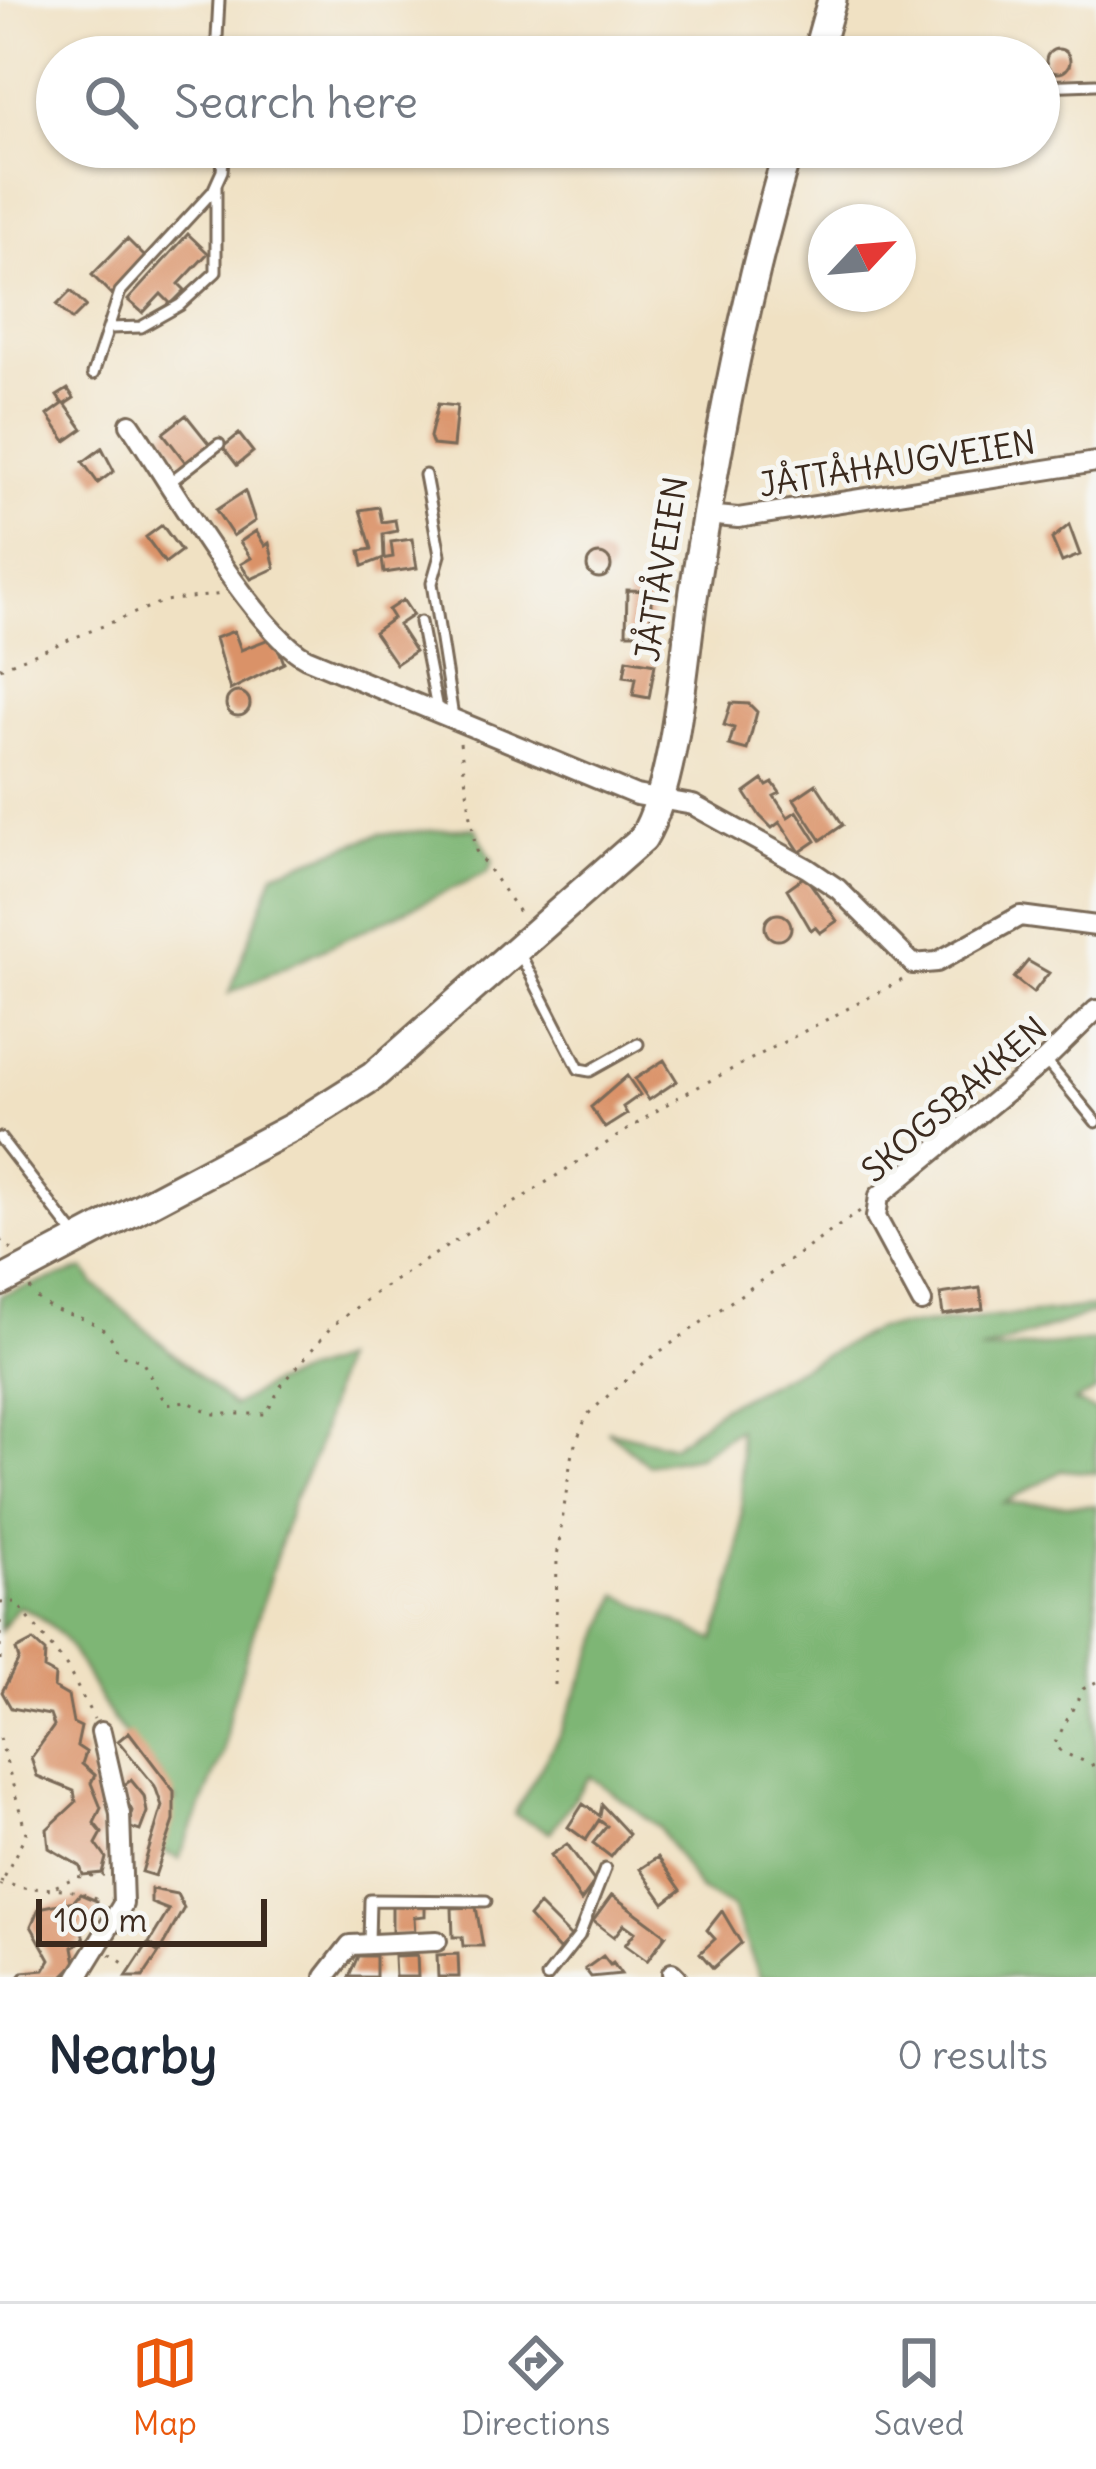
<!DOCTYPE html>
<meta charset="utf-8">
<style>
:root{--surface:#fff;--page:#f2f2f3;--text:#1f2937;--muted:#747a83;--line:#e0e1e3;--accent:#ea580c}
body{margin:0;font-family:Delius,sans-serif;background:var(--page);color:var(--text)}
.compass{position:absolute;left:808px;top:204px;width:108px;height:108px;border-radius:50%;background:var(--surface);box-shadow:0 3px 9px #0004;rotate:64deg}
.scale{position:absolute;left:36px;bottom:30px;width:231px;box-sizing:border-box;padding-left:12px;border:6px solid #3b2a1e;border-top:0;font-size:33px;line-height:42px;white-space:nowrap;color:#3b2a1e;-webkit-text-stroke:9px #f6f6f2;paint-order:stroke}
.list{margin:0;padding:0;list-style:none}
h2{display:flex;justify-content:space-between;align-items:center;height:156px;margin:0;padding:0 48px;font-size:51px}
h2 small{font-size:39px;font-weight:400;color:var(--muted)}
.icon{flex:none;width:66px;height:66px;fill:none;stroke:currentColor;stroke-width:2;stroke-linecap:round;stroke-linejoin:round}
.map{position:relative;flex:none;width:1096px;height:1977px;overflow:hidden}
.search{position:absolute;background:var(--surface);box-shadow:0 3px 9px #0004;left:36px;right:36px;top:36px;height:132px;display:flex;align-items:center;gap:30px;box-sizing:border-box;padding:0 42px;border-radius:66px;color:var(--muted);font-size:45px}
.sheet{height:324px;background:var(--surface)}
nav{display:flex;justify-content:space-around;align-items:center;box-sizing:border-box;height:168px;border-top:3px solid var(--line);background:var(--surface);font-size:33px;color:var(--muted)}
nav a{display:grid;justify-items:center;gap:6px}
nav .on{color:var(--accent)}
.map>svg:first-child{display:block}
.forest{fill:#7eb674;stroke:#5c7049;stroke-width:3}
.building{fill:#da9268}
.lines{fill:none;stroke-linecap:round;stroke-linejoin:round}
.lane-casing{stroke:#7a6a58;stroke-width:15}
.street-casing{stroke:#7a6a58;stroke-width:24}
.secondary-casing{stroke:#7a6a58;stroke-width:33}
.path{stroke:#7a6a58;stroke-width:3;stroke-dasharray:3 9;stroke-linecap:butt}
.lane{stroke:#fff;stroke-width:9}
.street{stroke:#fff;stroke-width:18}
.secondary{stroke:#fff;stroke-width:27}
.labels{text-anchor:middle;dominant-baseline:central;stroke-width:10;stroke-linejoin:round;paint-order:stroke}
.street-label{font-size:33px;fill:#3b2a1e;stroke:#f6f6f2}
</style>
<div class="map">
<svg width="1096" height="1977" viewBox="0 0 1096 1977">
<rect width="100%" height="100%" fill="#f6f6f2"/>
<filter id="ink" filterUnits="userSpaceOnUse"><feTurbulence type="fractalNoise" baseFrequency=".00833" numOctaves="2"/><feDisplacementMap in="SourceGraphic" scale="24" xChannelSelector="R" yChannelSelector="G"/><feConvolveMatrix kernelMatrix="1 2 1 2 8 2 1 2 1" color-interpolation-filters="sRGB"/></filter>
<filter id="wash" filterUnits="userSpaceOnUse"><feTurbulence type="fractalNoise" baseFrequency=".004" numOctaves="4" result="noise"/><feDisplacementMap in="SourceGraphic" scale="48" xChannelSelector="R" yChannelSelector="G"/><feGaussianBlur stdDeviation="2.7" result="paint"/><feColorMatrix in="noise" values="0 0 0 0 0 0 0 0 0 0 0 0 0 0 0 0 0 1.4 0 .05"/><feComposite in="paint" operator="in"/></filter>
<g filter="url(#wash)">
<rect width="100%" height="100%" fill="#f0e1c3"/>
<path class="forest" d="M475 828 493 861 488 872 229 993 274 873 380 834Z
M84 1269 95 1285 233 1406 270 1384 340 1360 316 1453 293 1500 230 1710 223 1753 179 1859 161 1850 156 1827 176 1800C161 1769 140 1752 118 1726 84 1684 74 1625 18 1606L0 1631V1295Z
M1096 1307V1312L979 1352 1096 1341V1391L1074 1402 1096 1411V1473L1063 1470 1004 1503 1096 1506V1977H760L732 1907 699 1889 659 1827 590 1776 550 1832 514 1814 560 1734 618 1595 714 1640C742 1571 747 1503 738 1429L697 1456 648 1465 607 1430 673 1446 722 1407 876 1329Z"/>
<g id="blocks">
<path class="building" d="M1046 61a12 12 0 1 1 24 0a12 12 0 1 1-24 0Z
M188 234 208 253 179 284 185 290 171 304 161 294 143 313 128 300Z
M127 239 146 258 111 294 92 275Z
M71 291 86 306 72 320 57 305Z
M68 389 74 398 65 404 83 429 66 441 48 415 63 404 57 396Z
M438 404 457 406 453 447 433 445 430 437Z
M186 415 210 445 186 463 163 433Z
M239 434 253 452 237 465 223 447Z
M102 448 114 471 98 483 83 462Z
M245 491 255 521 233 536 216 510Z
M379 507 382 522 395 520 397 531 383 534 384 558 363 566 360 551 372 549 360 510Z
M162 525 181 551 165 563 146 537Z
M1069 525 1080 555 1062 562 1052 539Z
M256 531 265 546 269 543 275 568 251 579 241 564 251 558 240 542Z
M412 539 417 568 384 573 382 559 393 557 391 542Z
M587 566a12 12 0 1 1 24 0a12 12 0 1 1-24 0Z
M627 590 651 591V633H626Z
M403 600 413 615 398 625 415 651 396 664 374 632 393 618 388 610Z
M234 631 241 650 274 637 284 663 230 690 215 638Z
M627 659 655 664 649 698 633 695 636 678 624 676Z
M226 704a12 12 0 1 1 24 0a12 12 0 1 1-24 0Z
M731 703 749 704 757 712 747 750 729 745 734 728 724 725Z
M763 780 767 786 773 783 780 793 774 796 788 817 797 811 816 841 800 852 780 822 772 828 760 816 745 793Z
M816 784 843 825 821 840 794 799Z
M805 876 837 921 820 933 815 927 811 930 787 889Z
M765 927a13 13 0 1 1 26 0a13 13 0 1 1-26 0Z
M1028 961 1049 973 1033 993 1014 978Z
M664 1060 677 1081 649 1100 635 1079Z
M627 1076 640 1095 623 1107 627 1114 605 1128 591 1107Z
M980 1288 983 1309 943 1315 940 1294Z
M33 1641 45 1652 44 1669 55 1675 54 1688 68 1696 73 1723 81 1727 77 1746 86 1752 82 1764 95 1775 91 1783 101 1808 94 1823 102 1833 96 1844 106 1858 102 1873 83 1875 80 1866 49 1848 47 1829 76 1802 74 1791 37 1776 31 1758 54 1726 50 1715 11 1708 2 1692 19 1659 16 1650Z
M129 1732 174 1791V1821L155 1876 142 1872 162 1806 155 1786 118 1741Z
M131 1780 144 1796 147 1812 140 1831 127 1827 132 1811 120 1788Z
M583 1804 600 1816 602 1805 629 1834 611 1857 593 1843 607 1826 599 1820 586 1840 568 1827Z
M567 1844 595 1882 581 1901 551 1855Z
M658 1857 681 1890 664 1903 640 1869Z
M151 1889 177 1894 184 1908 160 1951 149 1943 169 1910 151 1903Z
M80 1894 97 1901 96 1917 81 1929 84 1939 73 1947 76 1963 62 1977H19L23 1972 44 1970 50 1960 31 1926 39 1908 74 1901Z
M612 1895 666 1935 647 1961 625 1945 635 1932 624 1924 614 1937 593 1921Z
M425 1901V1916L414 1917 415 1934H392V1905Z
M539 1905 571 1937 559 1950 529 1917Z
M476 1907 483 1946H463L462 1937H453L452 1908Z
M722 1911 741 1943 713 1968 700 1953 715 1939 707 1930Z
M147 1945 159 1953 143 1977H126Z
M458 1954 459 1977H438L437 1955Z
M417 1955 418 1977H395L394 1956Z
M358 1956H376V1977H349Z
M603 1956 610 1965 613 1963 621 1974 591 1977 585 1969Z"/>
</g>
</g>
<g filter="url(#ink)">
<use href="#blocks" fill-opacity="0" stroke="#7a6a58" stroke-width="3"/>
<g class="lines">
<g class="lane-casing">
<path id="lane" d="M216 57 219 0
M1039 86 1096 84
M110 328 141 327 180 305 216 272V185
M93 374 120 292 213 191 222 171 224 147
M425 475 440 555 432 583 453 717
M170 482 219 444
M420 622 438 714
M519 952 579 1069 590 1071 638 1044
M1045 1060 1096 1122
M0 1138 77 1238
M369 1942 370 1900 486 1901
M547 1977 579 1936 605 1869"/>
</g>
<g class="street-casing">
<path id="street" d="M130 424C167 478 255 631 306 658L636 795 693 805 807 868 838 889 913 964 937 962 1020 916 1096 926
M706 515 738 518 1096 462
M922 1302 876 1217 879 1196 1045 1060 1096 1010
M672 1973 676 1977
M78 1977 123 1904 120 1814 101 1732
M325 1977 350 1945 437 1941"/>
</g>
<g class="secondary-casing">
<path id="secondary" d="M816 57 832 0
M0 1282 293 1127 372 1077 643 838C678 780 684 648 696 578 720 430 746 291 789 147"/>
</g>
<path class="path" d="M0 668 164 601 224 594
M460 743 476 851 521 915
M0 1240 13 1250
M30 1288C47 1324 108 1307 118 1354L142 1361 166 1404 186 1401 213 1414H266L281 1386 332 1326 375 1293 675 1099 906 978
M0 1603 16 1602 67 1667 94 1719
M0 1621V1668
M1096 1682 1083 1689 1054 1745C1066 1758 1081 1757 1096 1768
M555 1685 557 1557 572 1452 587 1415 645 1362 860 1211
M0 1738 26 1833 0 1886
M0 1881 20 1888 66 1889 103 1900
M56 1886 76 1877 104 1875
M110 1954 123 1963"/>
<use href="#lane" class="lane"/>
<use href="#street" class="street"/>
<use href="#secondary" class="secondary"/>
</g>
</g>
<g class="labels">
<g class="street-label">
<text transform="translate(897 463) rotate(-9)">JÅTTÅHAUGVEIEN</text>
<text transform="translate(661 569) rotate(-81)">JÅTTÅVEIEN</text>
<text transform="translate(954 1099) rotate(-41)">SKOGSBAKKEN</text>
</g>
</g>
</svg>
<svg class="compass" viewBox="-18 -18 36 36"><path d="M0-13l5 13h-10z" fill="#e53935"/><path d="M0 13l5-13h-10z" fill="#747a83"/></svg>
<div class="scale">100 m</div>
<div class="search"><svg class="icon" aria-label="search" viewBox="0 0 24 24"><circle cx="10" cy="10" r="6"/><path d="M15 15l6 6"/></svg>Search here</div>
</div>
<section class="sheet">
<h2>Nearby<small>0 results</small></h2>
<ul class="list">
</ul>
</section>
<nav>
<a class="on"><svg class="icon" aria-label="map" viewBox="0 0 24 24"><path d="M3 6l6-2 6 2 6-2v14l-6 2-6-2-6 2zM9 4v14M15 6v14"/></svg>Map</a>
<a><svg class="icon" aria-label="directions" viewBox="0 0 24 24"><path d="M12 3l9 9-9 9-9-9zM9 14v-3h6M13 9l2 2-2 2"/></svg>Directions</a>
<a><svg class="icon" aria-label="saved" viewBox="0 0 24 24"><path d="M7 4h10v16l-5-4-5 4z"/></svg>Saved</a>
</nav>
